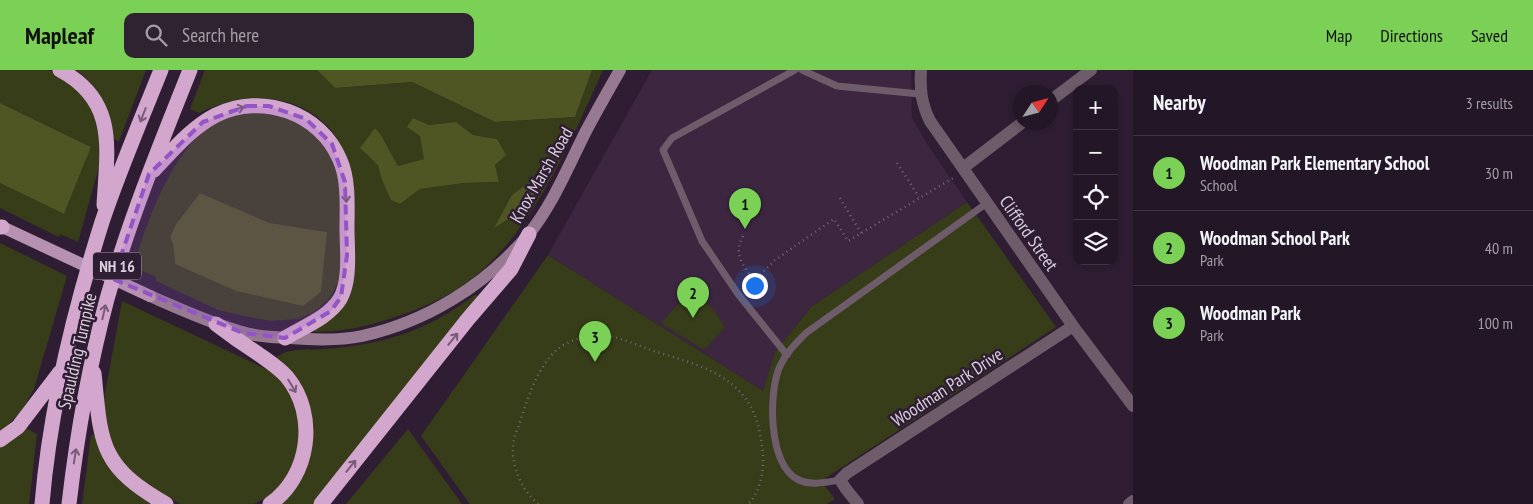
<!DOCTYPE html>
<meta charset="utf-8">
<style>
:root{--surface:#231626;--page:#2f2332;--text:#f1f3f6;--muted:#a39fa7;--line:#403543;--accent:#7ad156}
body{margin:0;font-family:"PT Sans Narrow",sans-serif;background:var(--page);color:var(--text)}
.controls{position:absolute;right:15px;top:15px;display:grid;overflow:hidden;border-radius:10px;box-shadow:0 2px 8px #0003}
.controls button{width:45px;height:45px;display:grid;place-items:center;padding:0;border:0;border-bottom:1px solid var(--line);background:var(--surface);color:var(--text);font:25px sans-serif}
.compass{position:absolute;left:1013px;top:15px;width:45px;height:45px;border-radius:50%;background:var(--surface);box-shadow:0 2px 8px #0003;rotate:54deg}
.you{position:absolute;left:754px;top:215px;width:18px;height:18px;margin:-12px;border:4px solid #fff;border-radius:50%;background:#1a73e8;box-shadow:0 0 0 8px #1a73e833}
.badge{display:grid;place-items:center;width:32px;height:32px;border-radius:50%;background:var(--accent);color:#111;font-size:16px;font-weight:700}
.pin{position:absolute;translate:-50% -41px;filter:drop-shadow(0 1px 2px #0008)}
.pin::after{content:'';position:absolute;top:26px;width:18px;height:15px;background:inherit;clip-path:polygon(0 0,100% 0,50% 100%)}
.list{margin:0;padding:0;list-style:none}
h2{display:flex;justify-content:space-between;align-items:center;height:65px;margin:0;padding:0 20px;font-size:21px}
h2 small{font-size:16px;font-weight:400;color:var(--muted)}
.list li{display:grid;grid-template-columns:32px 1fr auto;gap:15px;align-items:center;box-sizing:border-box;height:75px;padding:0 20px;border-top:1px solid var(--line)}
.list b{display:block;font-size:19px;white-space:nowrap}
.list p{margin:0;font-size:16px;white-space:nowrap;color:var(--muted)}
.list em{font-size:16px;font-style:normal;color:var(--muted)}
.icon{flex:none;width:28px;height:28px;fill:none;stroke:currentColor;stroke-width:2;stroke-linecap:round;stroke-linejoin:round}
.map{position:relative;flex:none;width:1133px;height:434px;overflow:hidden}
header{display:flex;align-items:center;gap:30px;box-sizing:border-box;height:70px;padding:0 25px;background:var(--accent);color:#111}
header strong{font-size:24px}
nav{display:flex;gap:28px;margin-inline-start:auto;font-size:18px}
.search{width:350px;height:45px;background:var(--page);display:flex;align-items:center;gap:12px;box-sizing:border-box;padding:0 18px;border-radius:10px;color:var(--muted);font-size:19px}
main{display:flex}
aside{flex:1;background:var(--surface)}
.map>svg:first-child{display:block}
.built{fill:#3c2640}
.green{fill:#373c19;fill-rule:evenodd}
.forest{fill:#4f5523}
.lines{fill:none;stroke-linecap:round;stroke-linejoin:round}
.path{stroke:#756678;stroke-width:2.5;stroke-dasharray:1 4;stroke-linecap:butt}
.service{stroke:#6e5c6b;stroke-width:7}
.minor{stroke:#6e5c6b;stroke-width:12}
.secondary{stroke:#977a92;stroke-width:12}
.primary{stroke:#b791b1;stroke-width:12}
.motorway{stroke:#d3a6cd;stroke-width:15}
.oneway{stroke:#795b78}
.marked{fill:#9254c6;fill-opacity:0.2;stroke:#9254c6;stroke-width:4;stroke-dasharray:10 6;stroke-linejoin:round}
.labels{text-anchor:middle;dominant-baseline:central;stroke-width:5;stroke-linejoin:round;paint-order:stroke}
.shield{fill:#2f1e33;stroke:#a699a9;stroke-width:1}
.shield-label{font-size:16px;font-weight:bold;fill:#d9cedb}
.street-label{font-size:18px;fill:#d9cedb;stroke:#2f1e33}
</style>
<header>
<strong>Mapleaf</strong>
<div class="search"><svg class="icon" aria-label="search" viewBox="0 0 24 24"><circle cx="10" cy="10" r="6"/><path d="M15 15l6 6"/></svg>Search here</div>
<nav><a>Map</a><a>Directions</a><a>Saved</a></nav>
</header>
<main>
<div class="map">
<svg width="1133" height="434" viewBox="0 0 1133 434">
<rect width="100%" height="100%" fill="#2f1e33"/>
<path class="built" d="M652 0H911L912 48 927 74 967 132 811 237 775 282 763 321 548 185Z"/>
<path class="green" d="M0 0H48L62 5 97 41 101 90 78 172 60 164 59 167 0 138V113L64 144 91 77 0 33Z
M76 0H146L119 71 113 69C111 41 99 16 76 0Z
M205 0H317L335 18 412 12 495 52 575 47 592 0H603C568 77 526 181 449 224 422 239 390 250 360 257 345 261 329 261 315 262L313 261 347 231 351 221 355 200C355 180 354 160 354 139 353 126 354 111 350 98 331 27 258 14 199 43L190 39ZM413 48 429 55 456 52 473 65 497 69 495 95 499 112 464 113 420 119 400 134C378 104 378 103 381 65L398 96 425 89 420 66Z
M243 42 278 43 312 61 329 83 337 103 340 115V207L333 223 328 230 314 242 298 249 270 251 240 245 218 240 156 211V207L133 197C147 151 171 84 210 56 219 49 232 46 243 42ZM200 123 270 153 327 162 175 194 173 174 170 167 176 154Z
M967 132 1056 257 821 411 835 429 827 434H470L421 366 548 185 763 321 775 282 811 237Z
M0 173 67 206 34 319 22 340 6 357 0 361Z
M692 219 716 243 725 257 704 280 661 253Z
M475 225 481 227 315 434H281L313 367 275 289C287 276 309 281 326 279 386 274 426 261 475 225Z
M122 231 266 299 268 297 289 320 300 350 298 382 284 412 268 427 254 434H180L137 409 116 383 107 359 104 329Z
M26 358 37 364 29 434H0V378Z
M408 359 462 434H346Z
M91 365 96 366 155 434H82Z"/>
<path class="forest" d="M317 0H592L575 47 495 52 412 12 335 18Z
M0 33 91 77 64 144 0 113Z
M413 48 429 55 456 52 473 65 497 69 506 85 495 95 499 112 464 113 420 119 400 134 391 130 382 110 378 95 360 78 375 58 381 65 398 96 424 89 420 66 407 57Z
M548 99 535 132 494 158 512 125Z
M200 123 270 153 327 162 321 222 303 236 236 221 175 194 173 174 170 167 176 154Z"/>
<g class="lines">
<path class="path" d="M897 93 919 127
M840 128 861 163
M743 166C733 185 743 194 753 210
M746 219 775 190 834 149 848 171 953 108
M538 434C521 420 509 392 514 370 515 364 518 358 520 352 527 329 539 294 558 279 569 270 587 265 601 265 617 266 634 274 648 279 677 289 712 296 735 317 756 336 760 358 763 385 764 402 760 422 748 434"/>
<path class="service" d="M802 0 837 16 920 24
M787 285 738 224 702 171 663 80 672 68 795 0
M840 410C827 412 811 416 799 410 768 397 768 322 780 296 786 283 796 273 806 263L987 133"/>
<path class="minor" d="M921 0C920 19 921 33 930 51L1073 256 1133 336
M1050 31 1091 0
M963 98 1023 52
M858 434 846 419 840 410 847 403 1073 256
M1129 434 1133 431"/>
<path class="secondary" d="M150 226C180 239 210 253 242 262 257 267 274 267 290 268 314 270 338 271 362 266 426 252 486 215 528 165 552 136 568 97 585 63 596 42 608 21 620 0"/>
<path class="primary" d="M0 156 150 226"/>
<path class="motorway" d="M60 0C118 31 107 79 104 135
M154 100C173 80 191 58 216 45 262 22 321 43 340 90 349 110 347 137 347 158 347 180 351 210 340 229 328 248 303 257 285 268
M0 157H2
M216 254C229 264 243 274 257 283 268 291 278 297 287 307 318 345 310 406 270 434
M94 303C101 373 99 396 166 434
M0 370 18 357 60 302
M42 434C50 338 73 244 102 152 119 101 141 50 161 0
M69 434C77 365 89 296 107 229 129 151 160 75 190 0
M321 434 468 249 511 199 529 164"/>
</g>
<defs><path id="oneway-shaft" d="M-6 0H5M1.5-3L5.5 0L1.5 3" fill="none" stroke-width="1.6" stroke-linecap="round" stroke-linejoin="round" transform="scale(1.25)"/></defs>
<g class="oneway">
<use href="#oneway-shaft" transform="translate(237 39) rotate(-15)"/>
<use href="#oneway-shaft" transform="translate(143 45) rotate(111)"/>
<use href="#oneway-shaft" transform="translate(346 125) rotate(87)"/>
<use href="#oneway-shaft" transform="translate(104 242) rotate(-77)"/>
<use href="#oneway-shaft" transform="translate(453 269) rotate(-51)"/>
<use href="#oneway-shaft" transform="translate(292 316) rotate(59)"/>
<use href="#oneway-shaft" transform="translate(75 386) rotate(-81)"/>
<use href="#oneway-shaft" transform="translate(351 396) rotate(-51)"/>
</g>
<path class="marked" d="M247 36H269L306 49 332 74 345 112 347 185 341 227 331 241 285 268 243 263 113 209 149 104 203 52Z"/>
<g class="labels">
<rect class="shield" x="93" y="182.5" width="48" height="27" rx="4"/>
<g class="shield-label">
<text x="117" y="196">NH 16</text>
</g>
<g class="street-label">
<text transform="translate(541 105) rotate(-60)">Knox Marsh Road</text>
<text transform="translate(1029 163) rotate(55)">Clifford Street</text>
<text transform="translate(77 281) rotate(-77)">Spaulding Turnpike</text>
<text transform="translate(947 317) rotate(-33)">Woodman Park Drive</text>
</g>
</g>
</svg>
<div class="controls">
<button>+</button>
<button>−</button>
<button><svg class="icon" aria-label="locate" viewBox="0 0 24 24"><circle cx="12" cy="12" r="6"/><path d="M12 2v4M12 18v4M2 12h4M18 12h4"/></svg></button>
<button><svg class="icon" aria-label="layers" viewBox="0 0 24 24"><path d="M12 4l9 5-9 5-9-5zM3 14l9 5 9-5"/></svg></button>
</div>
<svg class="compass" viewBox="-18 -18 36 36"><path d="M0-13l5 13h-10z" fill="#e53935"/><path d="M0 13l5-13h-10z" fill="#a39fa7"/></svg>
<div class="you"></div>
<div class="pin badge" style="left:745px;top:159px">1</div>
<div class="pin badge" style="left:693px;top:248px">2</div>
<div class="pin badge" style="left:595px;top:292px">3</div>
</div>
<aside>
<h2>Nearby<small>3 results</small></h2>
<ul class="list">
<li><span class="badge">1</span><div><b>Woodman Park Elementary School</b><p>School</p></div><em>30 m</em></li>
<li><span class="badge">2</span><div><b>Woodman School Park</b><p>Park</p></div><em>40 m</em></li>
<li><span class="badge">3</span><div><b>Woodman Park</b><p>Park</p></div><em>100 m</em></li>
</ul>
</aside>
</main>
